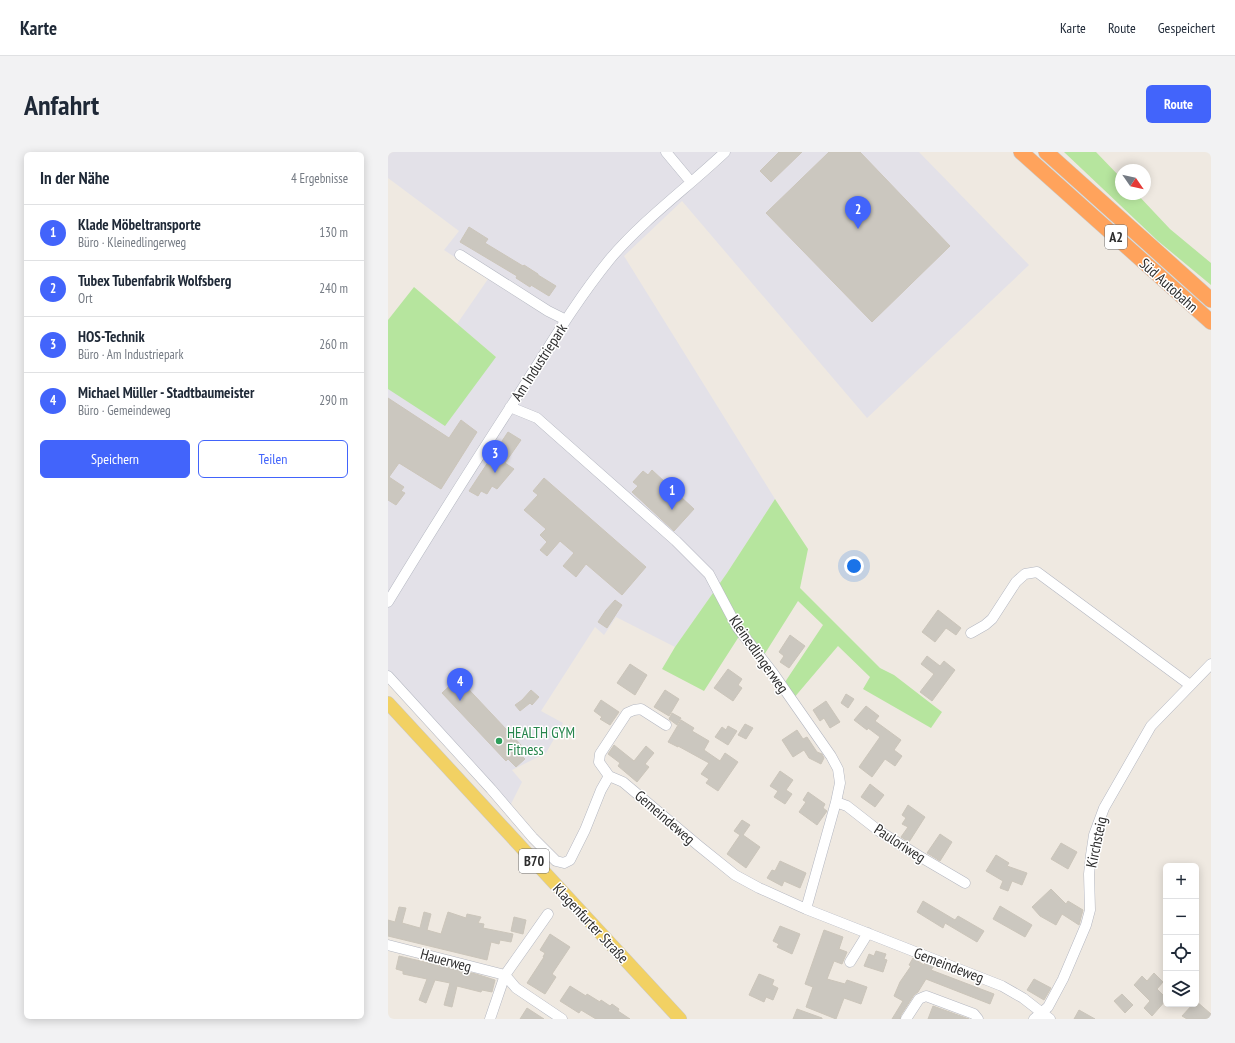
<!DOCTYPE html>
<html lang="de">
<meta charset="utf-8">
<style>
:root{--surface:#fff;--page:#f2f2f3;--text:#1f2937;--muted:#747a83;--line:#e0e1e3;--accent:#4264fb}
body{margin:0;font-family:"PT Sans Narrow",sans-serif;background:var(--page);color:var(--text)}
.controls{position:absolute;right:12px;bottom:12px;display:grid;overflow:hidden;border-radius:6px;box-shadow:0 2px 10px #0003}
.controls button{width:36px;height:36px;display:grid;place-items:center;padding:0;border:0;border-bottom:1px solid var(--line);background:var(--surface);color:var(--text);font:20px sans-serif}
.compass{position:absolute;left:727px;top:12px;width:36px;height:36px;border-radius:50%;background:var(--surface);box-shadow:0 2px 10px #0003;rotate:124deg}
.you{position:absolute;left:466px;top:414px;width:14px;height:14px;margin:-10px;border:3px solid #fff;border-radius:50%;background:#1a73e8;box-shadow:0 0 0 6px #1a73e833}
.badge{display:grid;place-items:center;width:26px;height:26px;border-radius:50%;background:var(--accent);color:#fff;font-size:13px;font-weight:700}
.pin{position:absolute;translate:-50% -33px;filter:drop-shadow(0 1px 2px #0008)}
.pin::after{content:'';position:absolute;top:21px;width:14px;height:12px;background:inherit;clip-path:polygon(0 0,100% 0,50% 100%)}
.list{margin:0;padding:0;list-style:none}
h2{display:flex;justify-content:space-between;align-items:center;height:52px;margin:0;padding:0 16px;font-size:17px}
h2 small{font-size:13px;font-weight:400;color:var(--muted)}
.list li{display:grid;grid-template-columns:26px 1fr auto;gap:12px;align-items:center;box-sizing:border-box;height:56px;padding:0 16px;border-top:1px solid var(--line)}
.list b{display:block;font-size:15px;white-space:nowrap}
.list p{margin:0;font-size:13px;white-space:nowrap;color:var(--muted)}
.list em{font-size:13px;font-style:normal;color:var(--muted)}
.actions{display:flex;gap:8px;padding:12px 16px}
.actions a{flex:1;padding:9px 0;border:1px solid var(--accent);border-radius:6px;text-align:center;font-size:14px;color:var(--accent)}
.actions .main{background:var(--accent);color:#fff}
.icon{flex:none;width:22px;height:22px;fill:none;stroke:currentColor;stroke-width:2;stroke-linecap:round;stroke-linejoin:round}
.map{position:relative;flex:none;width:823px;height:867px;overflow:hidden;border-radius:6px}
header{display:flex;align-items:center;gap:24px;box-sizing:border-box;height:56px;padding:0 20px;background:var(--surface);border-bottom:1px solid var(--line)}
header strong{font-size:19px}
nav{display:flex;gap:22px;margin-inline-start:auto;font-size:14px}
.intro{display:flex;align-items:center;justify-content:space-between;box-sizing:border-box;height:96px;padding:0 24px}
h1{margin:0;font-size:28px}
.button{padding:10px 18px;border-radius:6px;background:var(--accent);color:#fff;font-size:14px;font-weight:700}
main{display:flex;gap:24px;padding:0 24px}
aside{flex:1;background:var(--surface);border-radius:6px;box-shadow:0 2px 10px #0003}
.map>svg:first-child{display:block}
.industrial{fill:#e3e1e8}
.green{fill:#b6e59e}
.building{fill:#cbc7bf;stroke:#cbc5ba}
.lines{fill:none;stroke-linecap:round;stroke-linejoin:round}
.minor-casing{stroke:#b4b7c1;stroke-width:11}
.major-casing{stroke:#c9c9c9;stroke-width:14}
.highway-casing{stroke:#c9c9c9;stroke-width:16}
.minor{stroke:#fff;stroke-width:10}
.major{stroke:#f2d163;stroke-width:13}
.highway{stroke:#ffa35c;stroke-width:15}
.leisure-dot{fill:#2e9e5b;stroke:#fff;stroke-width:1.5}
.labels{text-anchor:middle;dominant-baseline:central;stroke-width:3;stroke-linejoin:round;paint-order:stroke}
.shield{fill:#fff;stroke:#6d6d6d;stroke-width:1}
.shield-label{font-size:14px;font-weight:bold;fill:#2e2e2e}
.street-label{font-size:15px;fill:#2e2e2e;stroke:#fff}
.leisure-label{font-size:15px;fill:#27864d;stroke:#fff;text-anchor:start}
</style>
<header>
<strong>Karte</strong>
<nav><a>Karte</a><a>Route</a><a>Gespeichert</a></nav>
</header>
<div class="intro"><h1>Anfahrt</h1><a class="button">Route</a></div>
<main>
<aside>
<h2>In der Nähe<small>4 Ergebnisse</small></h2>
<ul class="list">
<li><span class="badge">1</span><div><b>Klade Möbeltransporte</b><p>Büro · Kleinedlingerweg</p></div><em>130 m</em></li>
<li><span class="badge">2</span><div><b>Tubex Tubenfabrik Wolfsberg</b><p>Ort</p></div><em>240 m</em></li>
<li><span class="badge">3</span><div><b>HOS-Technik</b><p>Büro · Am Industriepark</p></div><em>260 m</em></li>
<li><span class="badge">4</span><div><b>Michael Müller - Stadtbaumeister</b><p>Büro · Gemeindeweg</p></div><em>290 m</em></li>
</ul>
<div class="actions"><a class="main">Speichern</a><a>Teilen</a></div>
</aside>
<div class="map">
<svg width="823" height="867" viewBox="0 0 823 867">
<rect width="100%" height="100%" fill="#efe9e1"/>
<path class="industrial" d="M0 0H531L641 113 479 266 294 49 236 104 387 347 339 421 287 495 228 465 216 483 207 475 153 559 175 571 158 601 124 618 134 630 122 654 0 519V237L108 205 69 172 100 127 56 98 71 79 0 26Z"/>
<path class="green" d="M676 0H708L733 26V42H749L782 77 823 111V133L770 89Z
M26 135 108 205 57 274 0 237V168Z
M387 347 420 397 412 436 492 516 506 523 554 560 543 576 475 537 482 525 450 494 405 547 395 533 435 473 410 449 376 503 358 477 350 486 316 539 274 517 287 495 339 421Z"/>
<path class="building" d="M391 0H414L383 30 372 19Z
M441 0H472L562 94 484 170 378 61Z
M81 75 100 87 97 91 135 114 136 113 150 122V123L168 134 161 144 143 133 142 135 128 126 129 124 72 90Z
M0 246 61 286 73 268 89 280 53 337 11 311 1 325 16 335 13 339 17 341 8 353 0 348Z
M120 280 133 288 117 311 126 317 109 337 104 334 99 342 93 339 90 344 81 339Z
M264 318 306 357 286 379 244 340 250 334 245 330 255 319 260 323Z
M156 326 258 415 234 443 198 412 188 425 175 414 186 401 172 389 159 404 152 398 159 390 152 383 158 377 136 358 150 343 145 339Z
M227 448 234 453 219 476 210 470 218 458Z
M550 458 573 476 568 483 558 476 547 490 534 480Z
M402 483 417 494 401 516 392 510 396 504 391 500Z
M539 504 552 514 556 509 567 518 544 549 532 540 546 522 533 512Z
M242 512 259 523 247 543 229 531Z
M340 517 354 527 350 533 354 536 345 549 326 536Z
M70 526 134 594 129 599 137 607 128 615 120 607 118 609 54 541Z
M143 538 151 545 144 553 142 551 132 559 127 553 134 548Z
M277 538 291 547 281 564 266 555Z
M458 542 466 547 460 556 453 551Z
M213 548 231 560 222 573 212 567 214 565 206 559Z
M438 549 452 570 442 576 436 566 432 569 425 558Z
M478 554 491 564 487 569 513 588 506 598 514 604 507 614 497 607 484 625 471 615 492 585 480 576 479 578 466 568Z
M284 561 293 566 289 573 281 567Z
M293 568 306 576 304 579 321 589 316 598 332 609 337 601 350 610 330 639 318 631 321 627 313 622 321 611 290 594V595L280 590Z
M357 572 365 576 358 587 350 583Z
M340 574 349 579 340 593 327 585 334 575 338 578Z
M409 578 415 587 419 585 429 600 434 602 436 606 433 612 421 606 416 598 405 605 394 588Z
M226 593 246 609 258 594 266 601 257 612 261 615 249 630 230 614 232 611 220 602Z
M392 619 405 628 398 638 404 642 397 652 386 645 390 639 382 634Z
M482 632 496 643 487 655 473 645Z
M420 640 437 652 435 656 439 659 429 673 411 660 418 650 415 648Z
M520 653 537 665 521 690 513 685 520 675 514 672 518 666 514 663Z
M354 668 362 673 355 683 372 695 358 716 339 702 352 683 346 679Z
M552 682 564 690 552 709 539 701Z
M673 691 689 700 680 717 663 707Z
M608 703 621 711 619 714 639 721 634 733 624 729 620 739 612 736 615 729 598 719Z
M392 709 418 721 412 736 396 729 394 734 379 726 384 718 387 719Z
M663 737 678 752 680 749 695 758 691 773 674 762 668 773 652 764 644 755Z
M535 749 567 768 570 764 596 779 589 790 557 771 555 776 529 760Z
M612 754 644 773 637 785 605 767Z
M11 755 18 756 14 771 32 776 36 760 43 762 39 778 53 782 60 760 78 766 79 762 93 765 90 771 96 772 95 776 125 782 123 790 112 788 111 792 103 790 99 808 0 784V768L7 770Z
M126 765 138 768 135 782 123 779Z
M392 774 412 782 404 802 389 795 391 792 385 789Z
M436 778 455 785 451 797 459 800 454 812 446 809 439 827 457 832 459 828 479 835 473 852 456 846 448 867 418 855 425 835 417 832Z
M162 782 182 795 164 822 168 825 157 842 139 831 156 805H155L157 801 152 798Z
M488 799 498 802 496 807 499 808 495 820 476 814 481 802 486 804Z
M11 804 88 822 107 828 104 840 94 838 93 840 69 834 64 855 56 853 62 831 47 828 38 851 31 848 39 827 15 822V819L8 817Z
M525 806 536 813 537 811 546 814 543 818 606 842 602 852 538 827 530 840 526 843 513 863 512 867H504L515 849 506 844 512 830 523 814 521 813Z
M766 821 775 830 769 837 778 846V848L764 864 756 856 762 849 746 833 754 824 759 829Z
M371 822 386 828 384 833 390 836 385 848 378 845 376 850 361 843Z
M646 827 663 836 656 848 639 838Z
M182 834 198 844 199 842 212 850 213 848 222 854 224 852 231 857 230 859 242 867H208L193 858 191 861 172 849Z
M734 842 745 853 737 861 726 849Z
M808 849 823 862V867H799L794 864 805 852H808Z
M545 854 581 867H540Z
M139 856 156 867H132Z
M409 857 434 866V867H405Z
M691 858 707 867H686Z"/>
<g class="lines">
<g class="minor-casing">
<path id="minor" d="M278 0 303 30
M72 103 160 159 178 168
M122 255 149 266 288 389 321 422 349 475 385 521 443 604 450 617 452 631 448 650 418 757
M0 450C42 381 85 313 129 245 159 198 187 150 222 107 256 67 299 36 337 0
M583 481 597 473 604 467 628 430 637 422 649 420 802 533
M0 524 103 637 145 686 168 709 176 711 182 708 197 678 213 638 221 624 235 630 311 694 347 723 371 736 418 757 614 834 635 846 662 867
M221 624 211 610 212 602 239 561 246 558 253 557 278 573
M448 650 459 654 491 679 531 704 577 731
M0 793 117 823
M462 810 480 781
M117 823 128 836 174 867
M102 867 117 823 160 762
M518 867 531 847 538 844 586 862 590 867
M646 867 660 855 675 827 698 773 702 758 701 722 703 703 706 683 716 656 763 574 823 512"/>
</g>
<g class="major-casing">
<path id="major" d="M0 551 292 867"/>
</g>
<g class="highway-casing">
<path id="highway" d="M633 0 823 170
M658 0 823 148"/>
</g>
<use href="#minor" class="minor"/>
<use href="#major" class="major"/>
<use href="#highway" class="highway"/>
</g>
<circle class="leisure-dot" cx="111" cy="589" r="4"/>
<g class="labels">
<g class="shield">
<rect x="717" y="73" width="22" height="24" rx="3"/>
<rect x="131" y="697" width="30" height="24" rx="3"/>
</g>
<g class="shield-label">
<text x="728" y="85">A2</text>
<text x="146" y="709">B70</text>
</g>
<g class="street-label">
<text transform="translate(781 133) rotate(42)">Süd Autobahn</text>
<text transform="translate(151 210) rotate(-57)">Am Industriepark</text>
<text transform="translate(371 502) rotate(55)">Kleinedlingerweg</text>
<text transform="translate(277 665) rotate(41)">Gemeindeweg</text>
<text transform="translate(708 690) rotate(-78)">Kirchsteig</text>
<text transform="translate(512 691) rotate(33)">Pauloriweg</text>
<text transform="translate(203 771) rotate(47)">Klagenfurter Straße</text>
<text transform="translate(58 808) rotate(15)">Hauerweg</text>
<text transform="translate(561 813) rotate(21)">Gemeindeweg</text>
</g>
<g class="leisure-label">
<text x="119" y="580">HEALTH GYM<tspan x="119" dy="17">Fitness</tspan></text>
</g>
</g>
</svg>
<div class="controls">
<button>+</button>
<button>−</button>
<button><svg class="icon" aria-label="locate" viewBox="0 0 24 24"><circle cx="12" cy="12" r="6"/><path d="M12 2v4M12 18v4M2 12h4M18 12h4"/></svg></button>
<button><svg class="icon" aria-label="layers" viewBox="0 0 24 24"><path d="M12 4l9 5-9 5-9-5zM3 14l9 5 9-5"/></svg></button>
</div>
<svg class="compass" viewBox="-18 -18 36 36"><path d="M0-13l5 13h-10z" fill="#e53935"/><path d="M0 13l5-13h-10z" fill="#747a83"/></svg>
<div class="you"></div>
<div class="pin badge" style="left:284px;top:358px">1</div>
<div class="pin badge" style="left:470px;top:77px">2</div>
<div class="pin badge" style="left:107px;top:321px">3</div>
<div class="pin badge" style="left:72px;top:549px">4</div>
</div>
</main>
